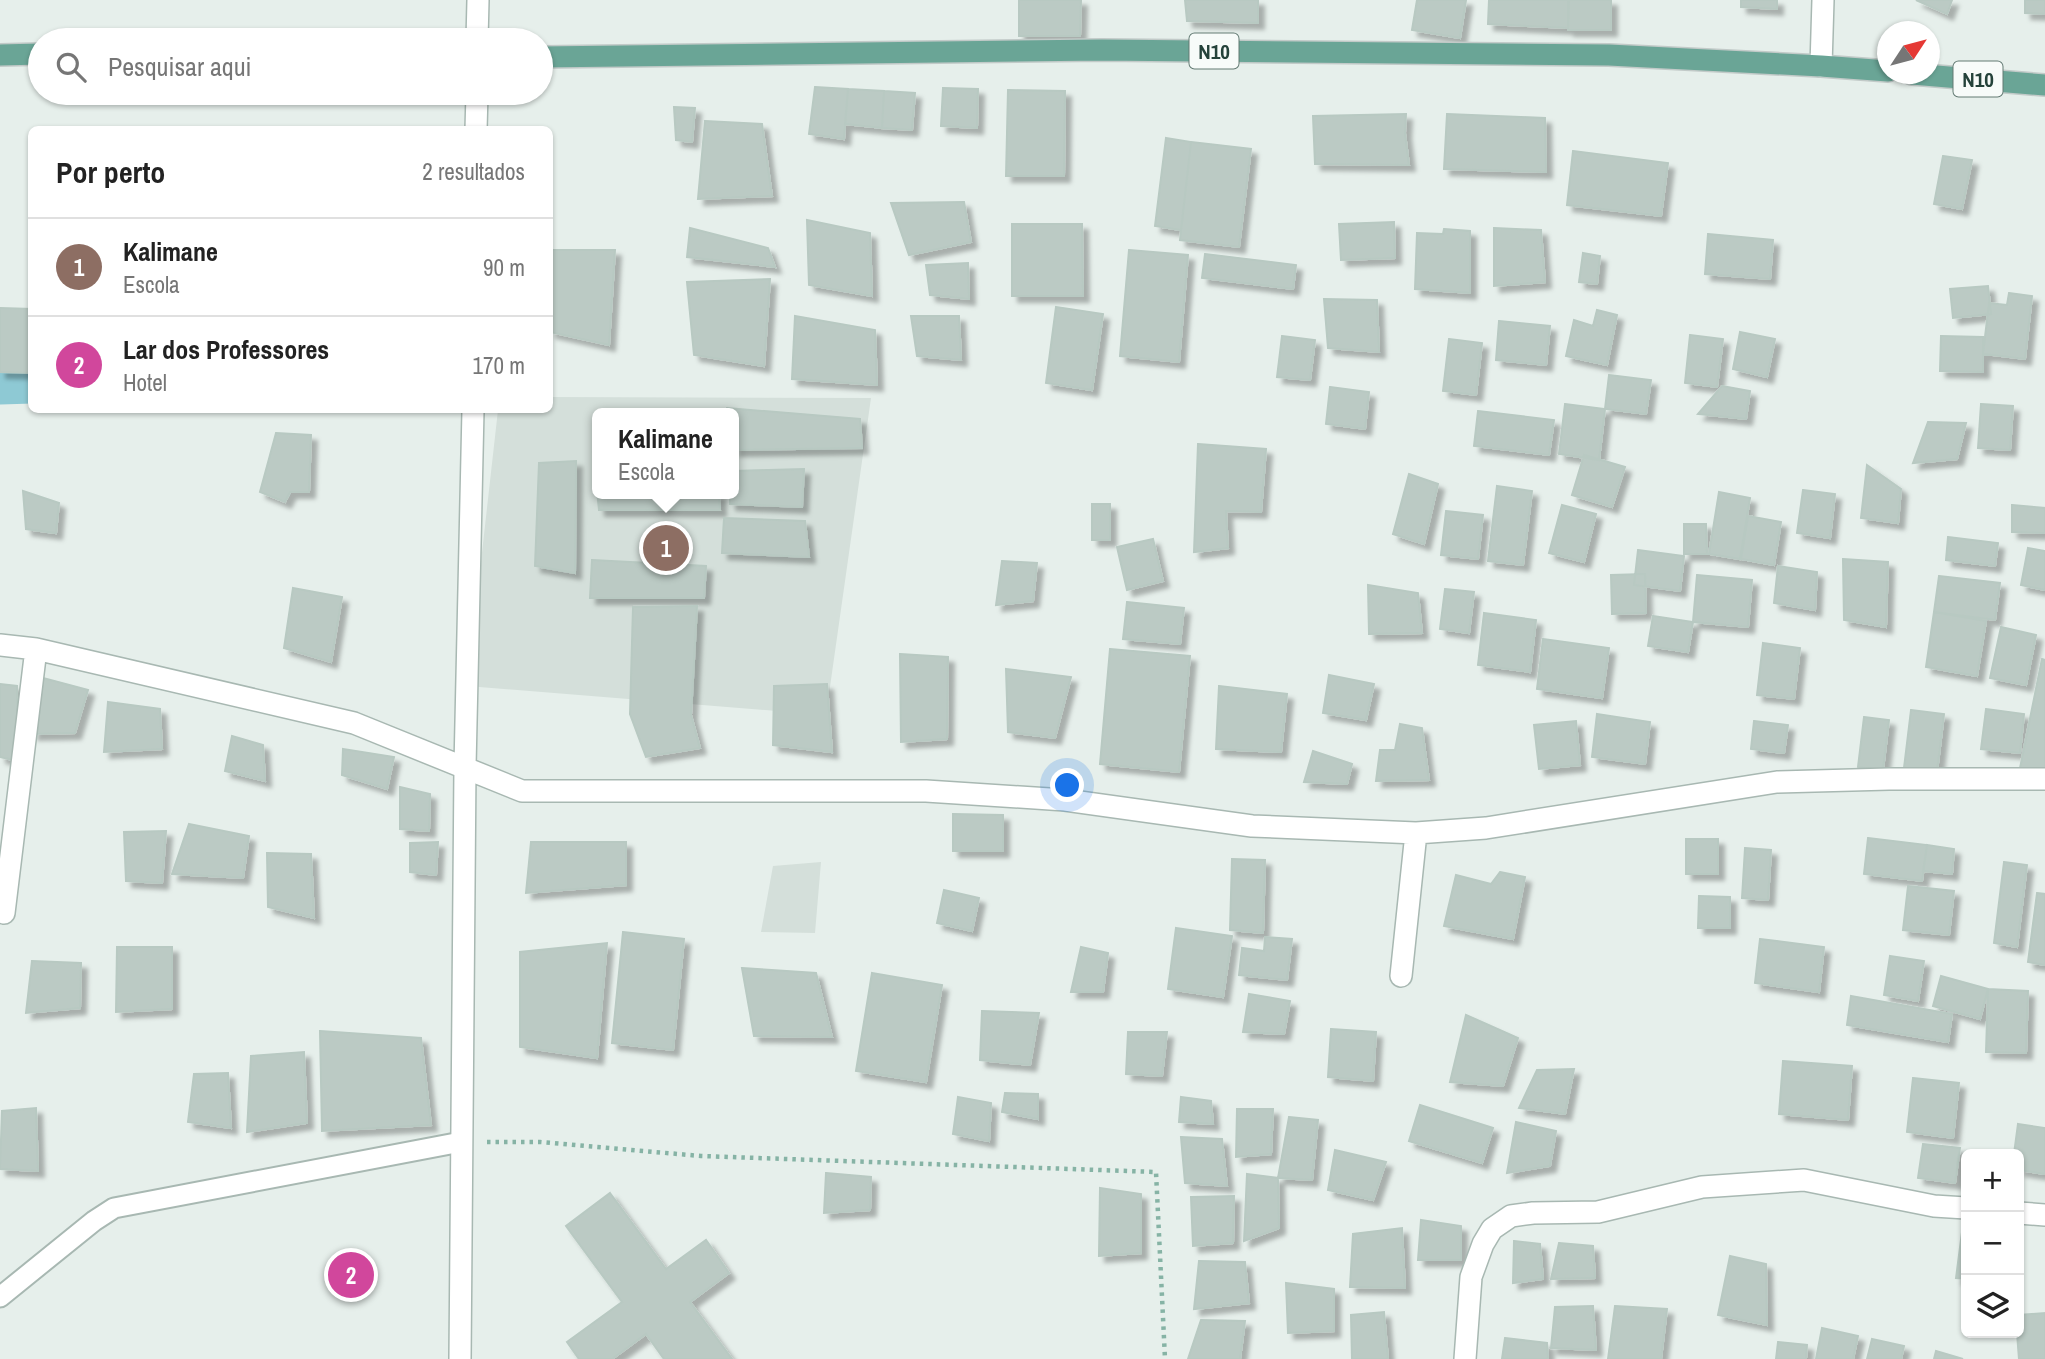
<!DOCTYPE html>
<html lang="pt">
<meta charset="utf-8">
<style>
:root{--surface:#fff;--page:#f2f2f2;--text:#222;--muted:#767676;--line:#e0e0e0;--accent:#d93025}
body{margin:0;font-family:"Archivo Narrow",sans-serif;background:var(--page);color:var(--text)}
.controls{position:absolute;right:21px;bottom:21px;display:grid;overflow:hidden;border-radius:10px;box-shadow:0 2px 5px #0004}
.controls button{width:63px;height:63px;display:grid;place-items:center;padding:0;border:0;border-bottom:2px solid var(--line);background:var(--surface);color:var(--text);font:35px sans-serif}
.compass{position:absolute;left:1877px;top:21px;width:63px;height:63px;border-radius:50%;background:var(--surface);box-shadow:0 2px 5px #0004;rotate:54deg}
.you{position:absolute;left:1068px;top:786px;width:24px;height:24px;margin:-18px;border:5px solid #fff;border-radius:50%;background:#1a73e8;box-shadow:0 0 0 10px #1a73e833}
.badge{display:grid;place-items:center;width:46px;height:46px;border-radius:50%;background:var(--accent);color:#fff;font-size:23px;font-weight:700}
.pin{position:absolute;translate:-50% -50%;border:4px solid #fff;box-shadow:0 2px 7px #0006}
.popup{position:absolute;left:592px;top:408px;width:147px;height:91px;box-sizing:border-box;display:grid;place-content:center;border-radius:10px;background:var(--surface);filter:drop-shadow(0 2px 5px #0005);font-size:23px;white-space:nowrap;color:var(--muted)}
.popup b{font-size:26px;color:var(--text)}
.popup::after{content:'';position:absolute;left:50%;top:100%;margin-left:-14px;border:14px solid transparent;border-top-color:var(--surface)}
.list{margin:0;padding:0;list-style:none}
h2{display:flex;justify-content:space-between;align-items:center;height:91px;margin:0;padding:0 28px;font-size:30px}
h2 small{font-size:23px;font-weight:400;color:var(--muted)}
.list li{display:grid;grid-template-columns:46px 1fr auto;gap:21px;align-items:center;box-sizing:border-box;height:98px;padding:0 28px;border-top:2px solid var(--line)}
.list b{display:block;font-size:26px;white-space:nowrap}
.list p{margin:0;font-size:23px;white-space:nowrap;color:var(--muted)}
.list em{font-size:23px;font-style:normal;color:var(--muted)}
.icon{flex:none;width:38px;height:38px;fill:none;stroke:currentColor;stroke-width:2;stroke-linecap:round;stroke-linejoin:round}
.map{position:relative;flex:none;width:2045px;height:1359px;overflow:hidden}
.search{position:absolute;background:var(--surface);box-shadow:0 2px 5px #0004;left:28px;top:28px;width:525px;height:77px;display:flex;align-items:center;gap:18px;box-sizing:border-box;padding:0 24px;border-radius:38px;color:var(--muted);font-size:26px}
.panel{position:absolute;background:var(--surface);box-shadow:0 2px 5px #0004;left:28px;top:126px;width:525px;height:287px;border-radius:10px}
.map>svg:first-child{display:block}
.built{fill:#d4dfda;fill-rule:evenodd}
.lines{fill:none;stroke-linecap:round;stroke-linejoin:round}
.canal{stroke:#8ec9d4;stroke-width:35}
.building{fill:#bbcac4;stroke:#b8c9c2;stroke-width:2;filter:url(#shadow)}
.lane-casing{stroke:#a8b8b2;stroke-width:23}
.street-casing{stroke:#a8b8b2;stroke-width:24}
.primary-casing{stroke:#c2cac8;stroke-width:24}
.path{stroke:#86b3a5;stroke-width:4.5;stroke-dasharray:3.5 5;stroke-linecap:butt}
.lane{stroke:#fff;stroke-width:19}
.street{stroke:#fff;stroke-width:21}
.primary{stroke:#6aa596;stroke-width:21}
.labels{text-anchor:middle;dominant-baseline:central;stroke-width:5;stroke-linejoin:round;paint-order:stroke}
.shield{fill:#f7fbf9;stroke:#637a73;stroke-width:2}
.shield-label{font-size:21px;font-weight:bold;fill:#24423a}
</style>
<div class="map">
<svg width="2045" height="1359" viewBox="0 0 2045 1359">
<defs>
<filter id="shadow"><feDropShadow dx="6" dy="6" stdDeviation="2" flood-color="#0004"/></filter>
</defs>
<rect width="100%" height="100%" fill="#e6efeb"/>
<path class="built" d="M550 397 871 398 826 715 467 686 498 410H550ZM598 413H734V494H598Z
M821 862 815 933 761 932 773 866Z"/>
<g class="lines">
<path class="canal" d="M0 387 32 386"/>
</g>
<path class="building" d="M1019 0H1081L1080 36H1019Z
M1185 0H1258V23L1187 21Z
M1417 0H1466L1460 38 1412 30Z
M1489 0H1569L1568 28 1488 24Z
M1568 0H1611V30H1568Z
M1741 0H1777V9L1741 7Z
M1916 0H1952L1947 14Z
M2025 0H2045V14L2025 13Z
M815 87 848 89 844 139 809 134Z
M943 88 978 89 977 128 941 126Z
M848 89 884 91 882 128 845 124Z
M1008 90 1065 91 1064 176H1006Z
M884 91 915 93 912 130 882 128Z
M674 107 695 108 692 142 676 140Z
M1406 114 1405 133 1409 165 1315 164 1313 116Z
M1447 114 1545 118 1546 172 1444 169Z
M705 121 762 124 772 196 698 199Z
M1166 138 1191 142 1181 230 1155 226Z
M1191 142 1251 149 1239 247 1180 240Z
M1573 151 1668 163 1661 216 1567 205Z
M1943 156 1972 160 1962 209 1934 204Z
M964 202 971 242 909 255 891 203Z
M807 220 870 233 872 296 809 285Z
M1394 222 1395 258 1341 260 1339 224Z
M1012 224H1082L1083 296H1012Z
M690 228 768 248 775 267 687 257Z
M1494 228 1541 230 1545 282 1494 286Z
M1444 229 1470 231V293L1415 289 1417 233 1443 234Z
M1708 234 1773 240 1770 279 1705 274Z
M550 250H615L609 345 550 332Z
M1129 250 1188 255 1179 362 1120 356Z
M1583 253 1600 256 1597 284 1579 282Z
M1205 254 1296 265 1293 289 1202 278Z
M968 263 969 299 930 295 926 265Z
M770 279 764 366 694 355 687 282Z
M1988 286 1991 314 1953 318 1950 289Z
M2009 293 2032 296 2025 359 1983 354 1989 303 2007 305Z
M1324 299 1377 300 1379 352 1328 348Z
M1056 307 1103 314 1092 390 1046 383Z
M0 308 32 309V373L0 372Z
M1597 310 1617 315 1607 365 1566 356 1574 320 1593 326Z
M795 316 875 330 877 385 792 379Z
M911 316H959L961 360 917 356Z
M1499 321 1550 326 1546 365 1496 360Z
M1740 332 1775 339 1767 377 1733 369Z
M1690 335 1723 339 1717 387 1685 383Z
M1282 336 1315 340 1310 380 1277 377Z
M1941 336 1983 337V372L1940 371Z
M1449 339 1482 343 1476 395 1443 391Z
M1609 375 1651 380 1646 414 1605 409Z
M1722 386 1750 391 1746 419 1698 414Z
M1330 387 1369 392 1365 429 1326 424Z
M1565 404 1605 409 1599 460 1559 454Z
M1981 404 2013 406 2010 450 1978 448Z
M727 408 860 419 862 448 734 450V413H726Z
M1478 411 1554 420 1549 455 1474 446Z
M1928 422 1966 423 1957 459 1913 463Z
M276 433 311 435 309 492H290L285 502 260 492Z
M1198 444 1266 449 1261 512 1226 511 1228 548 1194 552Z
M593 453 598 454V494H719L720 510H599Z
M1584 455 1625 467 1612 507 1572 495Z
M576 461 575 573 535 566 539 463Z
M1867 465 1901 489 1898 523 1861 518Z
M804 469 802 507 730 504V494H734V471Z
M1409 474 1438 484 1424 544 1393 534Z
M1497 486 1532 491 1523 565 1488 561Z
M1803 490 1835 494 1830 538 1797 533Z
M23 491 59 503 56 533 26 529Z
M1719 492 1750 498 1740 559 1709 554Z
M1092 504H1110V540H1092Z
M1562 505 1596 514 1584 562 1549 553Z
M2012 505 2045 508V533L2012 532Z
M1446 511 1483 515 1478 559 1441 555Z
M1748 516 1781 522 1774 565 1741 559Z
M724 518 805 521 809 557 722 553Z
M1684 524H1706L1707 554H1684Z
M1948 537 1998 543 1995 566 1946 560Z
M1153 539 1163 581 1127 590 1117 547Z
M2028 548 2045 551V590L2021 585Z
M1638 550 1684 556 1680 591 1634 585Z
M1843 559 1888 562 1886 627 1844 620Z
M592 560 706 566 704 598H590Z
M1002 561 1037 563 1033 601 996 605Z
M1778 566 1817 572 1815 610 1774 603Z
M1645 574 1646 613 1612 614 1611 575Z
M1697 575 1752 580 1748 627 1693 622Z
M1939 576 2000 583 1995 620 1934 612Z
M1368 585 1418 593 1422 633 1369 634Z
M293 588 342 597 331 662 284 648Z
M1445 589 1474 592 1469 633 1440 629Z
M1127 602 1184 608 1180 644 1123 639Z
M697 606 691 715 700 748 646 757 630 714 633 607Z
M1934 612 1986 621 1977 676 1926 667Z
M1484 613 1536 620 1530 672 1478 665Z
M1653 616 1693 622 1688 652 1648 646Z
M2001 627 2036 635 2026 685 1990 678Z
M1543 639 1609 648 1602 698 1537 689Z
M1763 643 1800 648 1794 699 1757 695Z
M1110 649 1190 656 1179 772 1100 764Z
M900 654 948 657 947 739 901 742Z
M2042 659 2045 660V773H2019Z
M1006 669 1071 677 1055 738 1008 732Z
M1329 675 1374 684 1366 720 1323 713Z
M43 678 88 690 75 733 32 734Z
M0 684 17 686V761L0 757Z
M827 684 832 752 773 745 774 686Z
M1219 686 1287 694 1281 752 1216 749Z
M108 702 160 709 162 749 104 752Z
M1986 709 2024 714 2020 753 1981 749Z
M1911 710 1944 714 1937 772 1904 768Z
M1597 714 1650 722 1645 764 1592 757Z
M1864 717 1889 720 1883 770 1858 767Z
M1576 721 1580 765 1539 769 1534 725Z
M1754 721 1788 725 1784 753 1751 749Z
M1400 724 1422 728 1429 780 1376 781 1380 750H1395Z
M232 736 263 745 265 781 225 771Z
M343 749 394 757 387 789 342 775Z
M1313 751 1352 764 1347 784 1304 782Z
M400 787 430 794 429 831 400 829Z
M953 814 1003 815V851H953Z
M189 824 249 836 243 878 172 874Z
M166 831 162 883 126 881 124 832Z
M1868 838 1927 845 1922 881 1864 874Z
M1686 839H1718V874H1686Z
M438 842 436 875 410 872V843Z
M531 842H626V885L526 893Z
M1927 845 1954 849 1952 874 1923 871Z
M1745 848 1771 850 1768 900 1742 898Z
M267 853 311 854 314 918 268 907Z
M1232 859 1265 860 1263 933 1230 930Z
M2004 862 2027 865 2017 947 1994 943Z
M1500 872 1525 877 1513 939 1444 926 1456 875 1491 884Z
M1908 886 1954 891 1949 935 1903 930Z
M944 890 979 898 972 931 937 923Z
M2037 893 2045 894V965L2028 962Z
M1699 896 1730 897V928H1698Z
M1176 928 1232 936 1223 997 1168 989Z
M623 932 684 939 673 1050 612 1043Z
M1265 937 1292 939 1287 980 1239 975 1242 948 1264 951Z
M1760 939 1824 947 1819 992 1755 983Z
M607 943 597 1058 520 1047V952Z
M117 947H172V1009L116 1012Z
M1081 947 1108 953 1103 992H1071Z
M1890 956 1924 961 1918 1001 1884 995Z
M32 961 81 963 80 1008 26 1013Z
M742 968 816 973 832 1037 754 1036Z
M872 973 942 985 926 1082 856 1071Z
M1941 976 1988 989 1980 1019 1933 1006Z
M1988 989 2028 991 2026 1053 1986 1052Z
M1249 994 1290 1001 1284 1034 1243 1032Z
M1851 996 1952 1014 1948 1042 1847 1025Z
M982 1011 1039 1013 1030 1065 980 1060Z
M1466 1015 1518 1038 1503 1086 1450 1082Z
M1331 1029 1376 1032 1373 1081 1328 1077Z
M320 1031 421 1038 431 1125 322 1131Z
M1128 1032H1167L1162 1076 1126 1074Z
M304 1052 307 1123 247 1132 251 1056Z
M1783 1061 1852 1066 1848 1120 1779 1114Z
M1574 1069 1565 1114 1519 1108 1537 1070Z
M228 1073 231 1128 188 1122 194 1074Z
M1913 1078 1959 1083 1953 1138 1907 1132Z
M1005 1093 1038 1094V1119L1002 1112Z
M958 1097 991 1103 989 1141 953 1134Z
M1181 1097 1211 1101 1213 1124 1179 1122Z
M1420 1105 1493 1128 1482 1163 1409 1141Z
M36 1108 38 1171 0 1169 2 1111Z
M1237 1109H1273L1271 1154 1236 1157Z
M1289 1117 1318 1120 1312 1180 1278 1178Z
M1516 1122 1556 1131 1550 1166 1507 1173Z
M2018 1124 2045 1128V1174L2019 1170V1154H2014Z
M1181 1137 1222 1139 1227 1186 1185 1183Z
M1923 1144 1960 1148 1955 1183 1918 1178Z
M1335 1150 1386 1162 1373 1200 1328 1190Z
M826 1173 871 1177 870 1210 824 1213Z
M1247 1174 1278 1178 1279 1228 1244 1241Z
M1100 1188 1141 1194V1253L1099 1256Z
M610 1193 666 1269 706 1240 729 1273 690 1302 732 1359H664L646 1334 612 1359H579L567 1342 622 1302 566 1226Z
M1234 1196 1233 1243 1193 1246 1191 1197Z
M1421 1220 1461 1226V1260H1418Z
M1402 1228 1405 1288 1350 1287 1353 1234Z
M1962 1232H1966V1279L1956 1278Z
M1514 1241 1540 1244 1543 1279 1513 1283Z
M1559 1243 1593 1246 1595 1278 1551 1279Z
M1730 1256 1766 1264 1767 1325 1718 1315Z
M1199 1261 1245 1262 1249 1303 1194 1309Z
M1286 1283 1334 1289V1331L1288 1333Z
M1593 1306 1596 1350 1551 1348 1555 1307Z
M1615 1306 1667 1309 1661 1359H1608Z
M1384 1312 1388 1359H1352L1351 1315Z
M2045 1313V1359H2019L2017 1333H2019V1315Z
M1201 1320 1245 1321 1240 1359H1188Z
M1822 1328 1858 1336 1853 1359H1816Z
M1505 1338 1547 1343 1548 1359H1502Z
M1872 1339 1904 1346 1901 1359H1867Z
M1778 1342 1807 1345 1806 1359H1776Z
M1936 1351 1963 1359H1934Z"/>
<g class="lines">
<g class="lane-casing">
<path id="lane" d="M0 1297 94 1221 114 1208 461 1142"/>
</g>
<g class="street-casing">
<path id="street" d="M477 40 478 0
M1821 66 1823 0
M476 130 477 93
M0 645 36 649 354 723 522 791H926L1065 800 1252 826 1416 833 1486 828 1777 782 1889 779H2045
M4 913 36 649
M1401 976 1416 833
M2019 1213 2045 1215
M460 1359 465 767 473 410
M1465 1359 1471 1277 1483 1244 1492 1229 1511 1216 1533 1213 1598 1212 1702 1187 1804 1180 1934 1206 1966 1208"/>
</g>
<g class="primary-casing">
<path id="primary" d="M0 55 40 54
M541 57 1102 50 1609 55 1821 66 1888 71
M1912 74 2045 85"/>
</g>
<path class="path" d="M487 1142H540L701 1156 1156 1172 1165 1359"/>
<use href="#lane" class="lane"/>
<use href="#street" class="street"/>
<use href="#primary" class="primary"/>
</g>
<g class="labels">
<g class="shield">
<rect x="1189.5" y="33.5" width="49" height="35" rx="5"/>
<rect x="1953.5" y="61.5" width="49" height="35" rx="5"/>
</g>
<g class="shield-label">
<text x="1214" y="51">N10</text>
<text x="1978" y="79">N10</text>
</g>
</g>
</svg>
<div class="controls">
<button>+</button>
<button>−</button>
<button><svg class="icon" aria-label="layers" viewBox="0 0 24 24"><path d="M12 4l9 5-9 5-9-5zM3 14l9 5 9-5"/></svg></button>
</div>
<svg class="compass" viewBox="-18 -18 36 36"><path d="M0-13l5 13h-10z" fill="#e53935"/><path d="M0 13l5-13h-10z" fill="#767676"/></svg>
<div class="you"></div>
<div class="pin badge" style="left:666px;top:548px;background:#8d6e63">1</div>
<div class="popup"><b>Kalimane</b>Escola</div>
<div class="pin badge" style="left:351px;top:1275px;background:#d1479c">2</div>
<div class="search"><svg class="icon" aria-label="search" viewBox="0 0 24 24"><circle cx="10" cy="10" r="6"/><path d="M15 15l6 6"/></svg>Pesquisar aqui</div>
<section class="panel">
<h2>Por perto<small>2 resultados</small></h2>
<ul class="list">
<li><span class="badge" style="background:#8d6e63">1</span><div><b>Kalimane</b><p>Escola</p></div><em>90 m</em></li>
<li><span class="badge" style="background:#d1479c">2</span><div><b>Lar dos Professores</b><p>Hotel</p></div><em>170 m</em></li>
</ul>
</section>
</div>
